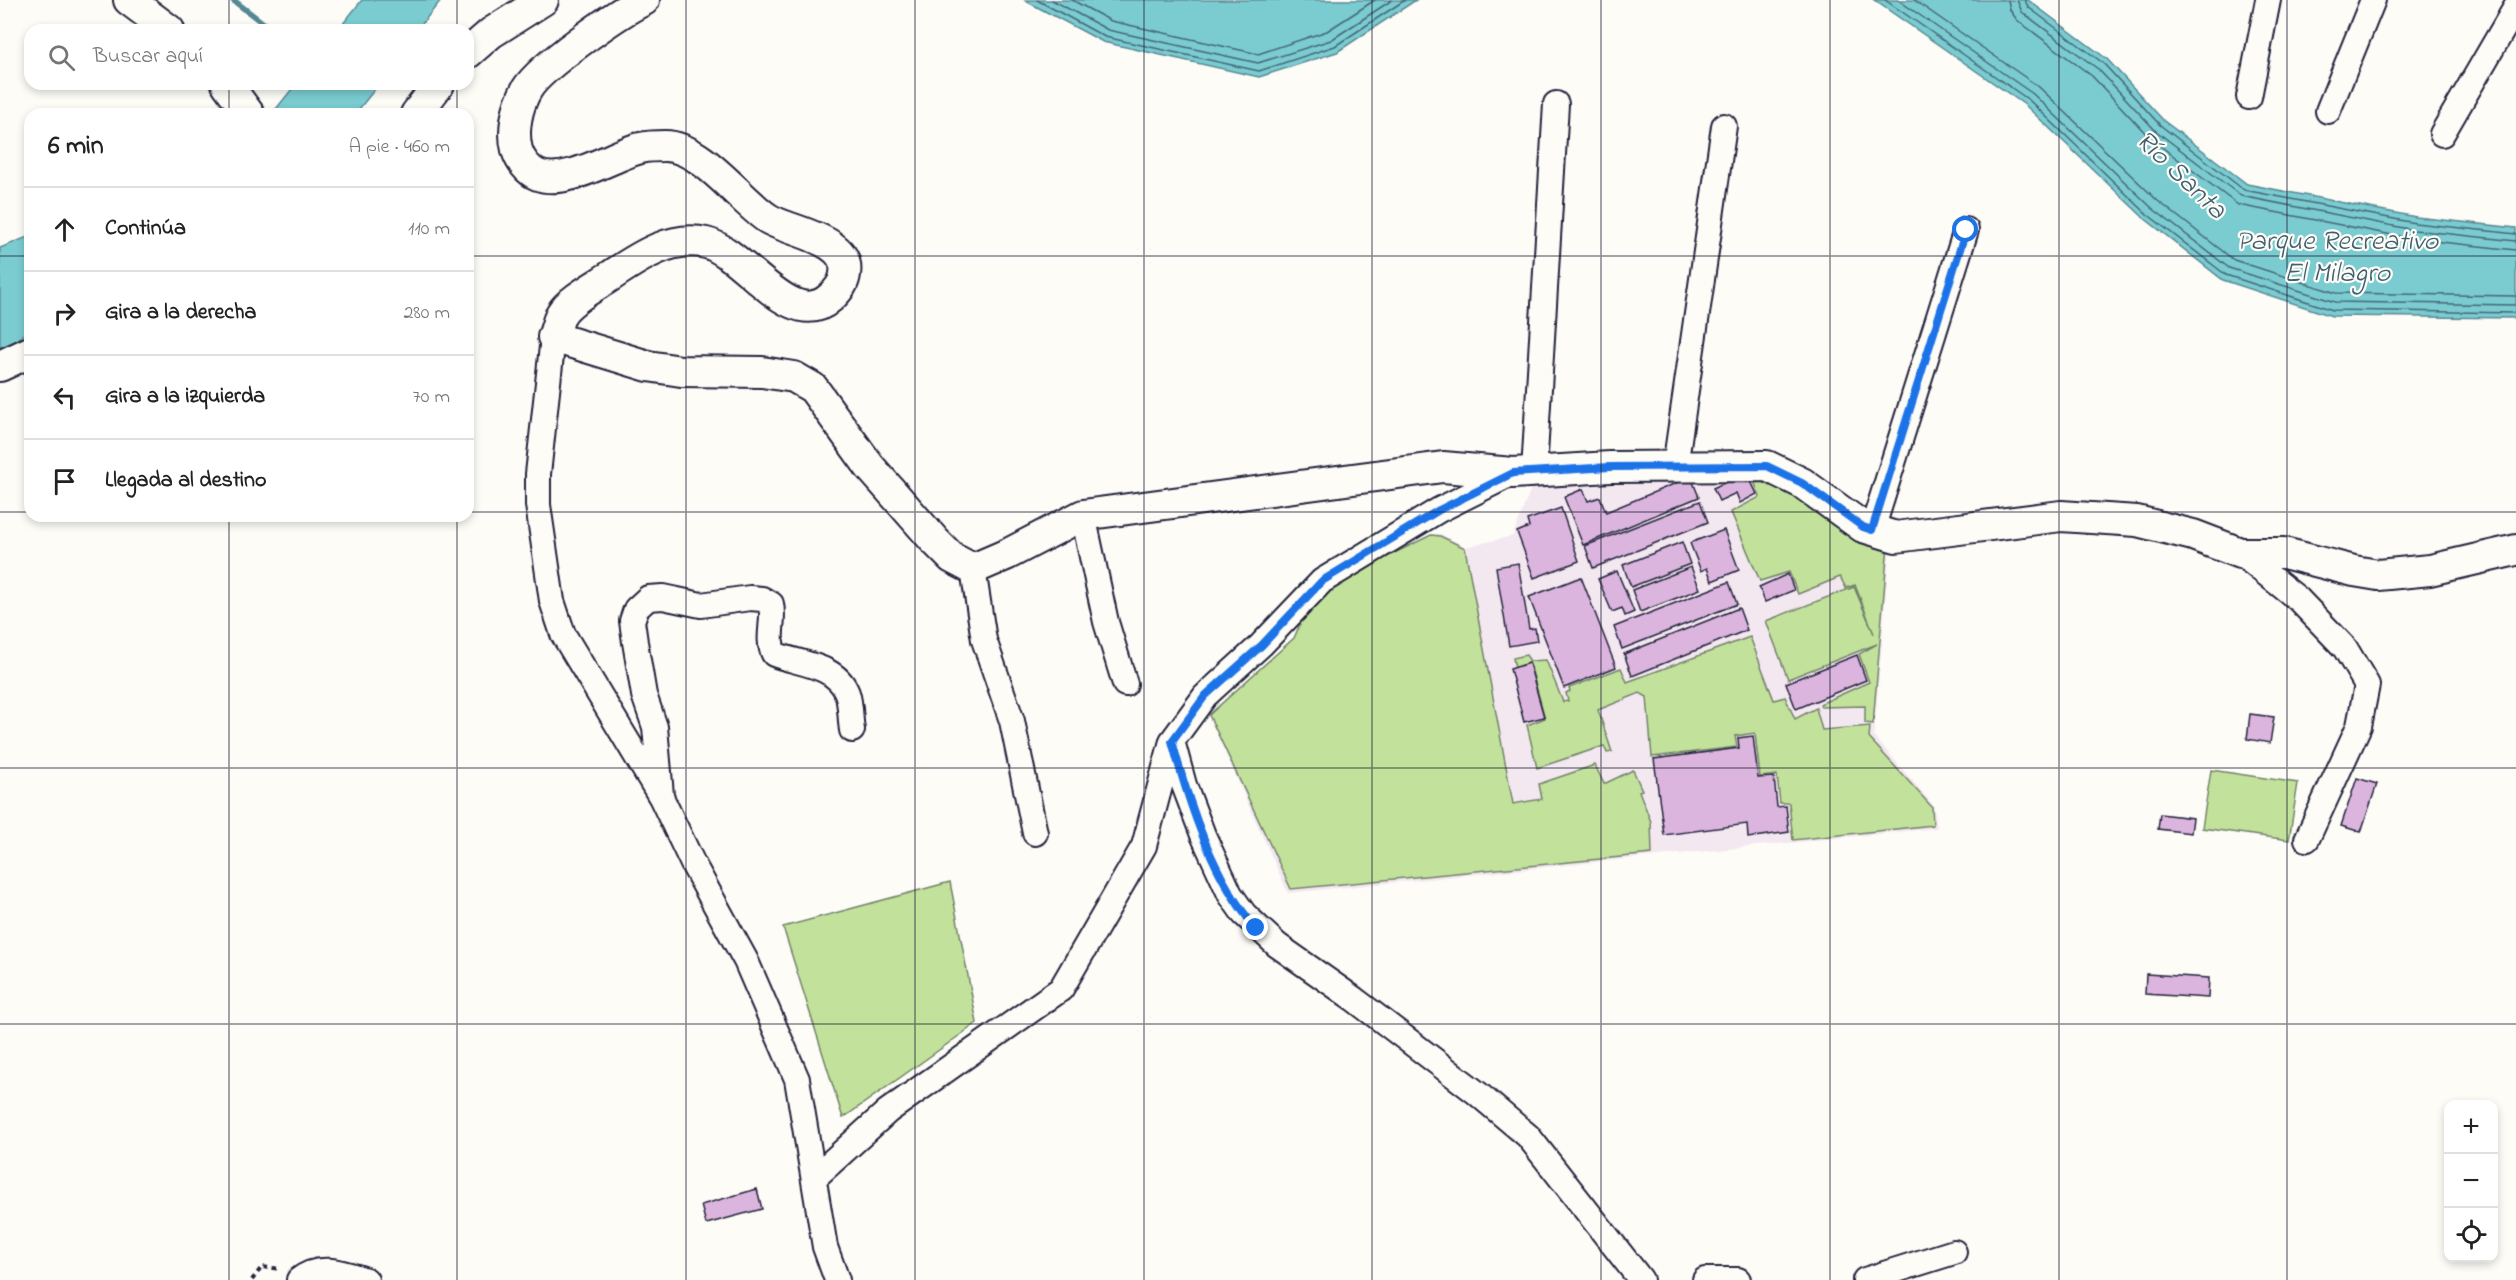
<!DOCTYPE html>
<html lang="es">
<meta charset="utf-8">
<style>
:root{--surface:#fff;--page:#f6f6f6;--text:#222;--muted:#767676;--line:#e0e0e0}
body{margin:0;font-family:"Indie Flower",sans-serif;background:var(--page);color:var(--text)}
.controls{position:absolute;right:18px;bottom:18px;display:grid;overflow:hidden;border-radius:12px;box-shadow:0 3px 9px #0003}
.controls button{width:54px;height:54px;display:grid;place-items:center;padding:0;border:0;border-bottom:2px solid var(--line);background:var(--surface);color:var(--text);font:30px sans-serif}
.stop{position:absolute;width:18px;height:18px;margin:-14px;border:4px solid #1a73e8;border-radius:50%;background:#fff}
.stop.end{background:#1a73e8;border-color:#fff;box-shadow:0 2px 6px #0008}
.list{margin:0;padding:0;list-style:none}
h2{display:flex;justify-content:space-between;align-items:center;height:78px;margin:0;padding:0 24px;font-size:26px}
h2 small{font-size:20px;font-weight:400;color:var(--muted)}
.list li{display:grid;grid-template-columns:39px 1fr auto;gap:18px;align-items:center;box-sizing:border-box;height:84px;padding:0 24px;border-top:2px solid var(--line)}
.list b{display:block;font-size:22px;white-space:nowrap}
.list em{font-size:20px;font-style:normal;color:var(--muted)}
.icon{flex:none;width:33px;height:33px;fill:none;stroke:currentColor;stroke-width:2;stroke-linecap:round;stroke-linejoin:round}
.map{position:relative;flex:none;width:2516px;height:1280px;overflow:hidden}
.search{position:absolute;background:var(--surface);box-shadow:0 3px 9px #0003;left:24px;top:24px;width:450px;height:66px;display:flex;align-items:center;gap:15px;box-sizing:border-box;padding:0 21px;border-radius:18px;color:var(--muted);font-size:22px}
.panel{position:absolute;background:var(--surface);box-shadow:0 3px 9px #0003;left:24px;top:108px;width:450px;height:414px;border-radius:18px}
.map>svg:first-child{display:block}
.built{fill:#f3e7f0}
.green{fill:#c2e29b;stroke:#72826b;stroke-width:1.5}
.water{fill:#7accd0;stroke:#578894;stroke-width:1.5}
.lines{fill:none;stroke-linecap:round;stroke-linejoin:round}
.shore{stroke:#456677;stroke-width:1.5}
.stream{stroke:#578894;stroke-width:6}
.building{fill:#dbb5de;stroke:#22223b;stroke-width:1.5}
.minor-casing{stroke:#22223b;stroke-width:28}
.major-casing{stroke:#22223b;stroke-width:34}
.path{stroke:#22223b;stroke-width:4;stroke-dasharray:4.5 4.5;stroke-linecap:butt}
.minor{stroke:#fdfcf7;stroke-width:24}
.major{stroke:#fdfcf7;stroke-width:30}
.route{stroke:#1a73e8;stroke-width:8}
.grid{fill:none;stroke:#22223b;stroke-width:1.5;stroke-opacity:0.55}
.labels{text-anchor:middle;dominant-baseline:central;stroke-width:4.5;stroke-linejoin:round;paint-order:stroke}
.water-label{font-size:28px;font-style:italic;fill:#415e6f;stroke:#fdfcf7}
</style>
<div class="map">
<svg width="2516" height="1280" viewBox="0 0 2516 1280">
<rect width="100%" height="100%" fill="#fdfcf7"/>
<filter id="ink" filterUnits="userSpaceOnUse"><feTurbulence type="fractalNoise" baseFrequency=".0167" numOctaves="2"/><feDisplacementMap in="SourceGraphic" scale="12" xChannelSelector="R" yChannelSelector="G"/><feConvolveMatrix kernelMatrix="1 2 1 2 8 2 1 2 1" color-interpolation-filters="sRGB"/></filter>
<g filter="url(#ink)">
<path class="built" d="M1742 470 1890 544 1874 736 1934 806 1937 828 1288 893 1208 715 1294 637 1300 621 1330 584 1431 534H1441L1466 547 1513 536 1531 488 1539 482Z"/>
<path class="green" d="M1751 473 1888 544 1873 724 1865 723V706L1821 707 1820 704 1869 682 1859 654 1877 644 1788 679 1766 621 1854 587 1874 634 1855 585 1846 588 1840 577 1798 594 1789 572 1760 581 1731 512 1760 497Z
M1431 535 1440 536 1465 548 1513 804 1542 799 1539 784 1595 765 1604 784 1633 770 1642 790 1639 791 1651 822 1652 854 1291 889 1209 715 1294 638 1301 622 1332 584Z
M1750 637 1774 700 1785 697 1795 719 1816 708 1822 730 1870 726 1869 738 1932 807 1933 825 1793 840 1789 803H1780L1777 775 1760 777 1755 733 1735 736 1737 747 1652 757 1647 697 1640 693 1598 710 1612 752 1607 753 1604 746 1537 768 1527 725 1545 718 1530 664 1515 668 1513 658 1526 655 1530 661 1546 660 1563 702 1568 701 1566 693 1570 691 1569 688 1621 668 1627 682Z
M2211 770 2298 783 2289 840 2202 828Z
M950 882 977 1023 843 1118 783 927Z"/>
<path class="water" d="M362 0H441L417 30H338Z
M1024 0H1416L1337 52 1259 77 1103 42Z
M1874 0H2028L2107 59 2164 121 2247 184 2416 217 2516 228V318L2332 316 2223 280 2144 218 2025 105Z
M296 84H379L355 114H272Z
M30 236V330L0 351V248Z"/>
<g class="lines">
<path class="shore" d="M1037 0 1105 37 1259 71 1335 46 1405 0
M1052 0 1108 30 1258 63 1331 40 1392 0
M1072 0 1111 21 1258 54 1327 31 1375 0
M1885 0 2029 100 2147 214 2226 275 2333 310 2516 313
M1898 0 2033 94 2152 208 2229 268 2335 302 2516 305
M1914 0 2039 87 2158 201 2234 260 2336 293 2516 296
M2008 0 2010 10 2017 20 2092 76 2150 138 2238 205 2413 239 2516 250
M2017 0 2022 12 2098 69 2156 131 2241 196 2414 230 2516 241
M2025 0 2028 7 2103 63 2160 125 2244 190 2415 223 2516 234"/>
<path class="stream" d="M233 0 272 30"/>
</g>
<path class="building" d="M1747 473 1757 494 1740 503 1736 493 1719 501 1713 488Z
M1691 477 1699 497 1583 545 1564 497 1583 489 1588 501 1600 497 1606 512Z
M1700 501 1708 522 1593 568 1585 546Z
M1561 508 1579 561 1534 578 1517 532 1529 527 1527 520Z
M1724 530 1739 570 1712 581 1707 568 1701 571 1690 543Z
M1682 542 1690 564 1631 587 1623 565Z
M1518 563 1529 629 1535 628 1537 641 1509 646 1496 567Z
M1691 567 1700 589 1640 612 1632 590Z
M1617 571 1634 612 1625 616 1622 608 1612 612 1598 579Z
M1788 574 1794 590 1765 602 1759 587Z
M1581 577 1616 667 1564 688 1529 597Z
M1729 582 1737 604 1622 649 1614 627Z
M1739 608 1747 630 1632 676 1624 654Z
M1857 655 1866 680 1796 709 1786 683Z
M1529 663 1544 717 1524 722 1510 669Z
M2250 714 2274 717 2270 743 2247 739Z
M1753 736 1758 778 1774 777 1777 807 1786 806 1789 832 1748 838 1747 824 1664 835 1654 759 1739 748 1738 738Z
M2357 778 2377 784 2361 832 2341 826Z
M2160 814 2193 818 2191 833 2158 829Z
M2146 974 2209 978 2208 998 2145 994Z
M757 1189 762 1209 706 1224 701 1205Z"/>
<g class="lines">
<g class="minor-casing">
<path id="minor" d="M2249 97 2268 0
M2328 111 2373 0
M2442 134 2516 7
M553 337 538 474V505L552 601 563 634 661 797 693 864 746 961 797 1079 825 1247 837 1280
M1675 467 1724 126
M1534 472 1556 104
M1083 515 1106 622 1125 684
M1872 530 1966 230
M2240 553 2298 599 2345 648 2367 685 2359 726 2307 839
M973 569 984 640 1012 721 1035 833
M1172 741 1184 785 1203 835 1230 894 1244 914 1277 945 1354 999 1477 1093 1528 1136 1641 1280
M661 795 655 727 644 695 635 642 632 621 636 609 648 598 663 597 701 605 750 598 762 599 771 604C775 621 766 638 774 654 798 664 836 664 847 693 851 704 850 719 852 730
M814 1178 888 1111 1061 989 1144 846 1172 741 1205 696 1261 645 1322 581 1439 510 1513 473
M299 1280C319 1263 344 1273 366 1280
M1705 1280H1738
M1865 1280 1954 1252"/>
</g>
<g class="major-casing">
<path id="major" d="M129 0 169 30
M644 0C620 11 540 67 527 89 517 106 512 131 517 150 520 160 528 171 538 175 567 186 611 156 640 148 648 146 657 146 665 146 701 146 739 199 767 218 788 232 851 238 845 274 844 284 837 292 830 298 791 333 743 251 706 243 671 235 639 257 612 275 598 285 570 299 561 314 558 320 556 330 553 337L648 366 681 371 762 372 794 377 813 388 870 467 935 541 952 558 973 569 1008 554 1083 515 1443 467 1513 473 1610 467 1767 466 1802 483 1863 527 1896 537 2061 516 2137 521 2193 535 2240 553H2284L2354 571 2378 575 2430 570 2516 550
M468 53 491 33 543 0
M227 84 249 114
M416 114 439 84
M0 366 30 352"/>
</g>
<path class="path" d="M252 1280 262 1267 281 1269"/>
<use href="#minor" class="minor"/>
<use href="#major" class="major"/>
</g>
</g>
<g class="lines" filter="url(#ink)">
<path class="route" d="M1256 928C1213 879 1189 804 1172 741L1205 696 1262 645 1322 581 1439 510 1513 473 1610 467 1767 466 1802 483 1863 527 1872 530 1966 230"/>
</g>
<path class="grid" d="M229 0V30M457 0V30M686 0V1280M915 0V1280M1144 0V1280M1372 0V1280M1601 0V1280M1830 0V1280M2059 0V1280M2287 0V1280M229 84V114M457 84V114M0 256H30M468 256H2516M0 512H30M468 512H2516M229 516V1280M457 516V1280M0 768H2516M0 1024H2516"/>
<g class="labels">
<g class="water-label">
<text transform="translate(2180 176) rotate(44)">Río Santa</text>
<text x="2337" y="242">Parque Recreativo<tspan x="2337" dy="32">El Milagro</tspan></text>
</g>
</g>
</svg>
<div class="controls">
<button>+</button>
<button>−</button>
<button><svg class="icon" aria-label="locate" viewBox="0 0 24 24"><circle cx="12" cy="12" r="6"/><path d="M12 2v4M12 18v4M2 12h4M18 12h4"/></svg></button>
</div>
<div class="stop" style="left:1966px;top:230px"></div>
<div class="stop end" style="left:1256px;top:928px"></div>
<div class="search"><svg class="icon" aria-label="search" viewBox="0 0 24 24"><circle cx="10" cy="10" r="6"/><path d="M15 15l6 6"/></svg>Buscar aquí</div>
<section class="panel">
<h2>6 min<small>A pie · 460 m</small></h2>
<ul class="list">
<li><svg class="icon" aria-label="ahead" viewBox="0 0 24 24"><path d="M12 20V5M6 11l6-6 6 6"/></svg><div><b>Continúa</b></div><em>110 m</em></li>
<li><svg class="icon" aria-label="right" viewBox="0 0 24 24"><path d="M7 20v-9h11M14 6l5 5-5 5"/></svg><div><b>Gira a la derecha</b></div><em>280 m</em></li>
<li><svg class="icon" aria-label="left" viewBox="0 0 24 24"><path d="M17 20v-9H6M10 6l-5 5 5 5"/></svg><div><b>Gira a la izquierda</b></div><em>70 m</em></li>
<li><svg class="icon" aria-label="arrive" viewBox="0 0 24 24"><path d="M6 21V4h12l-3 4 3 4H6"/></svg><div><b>Llegada al destino</b></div></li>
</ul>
</section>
</div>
